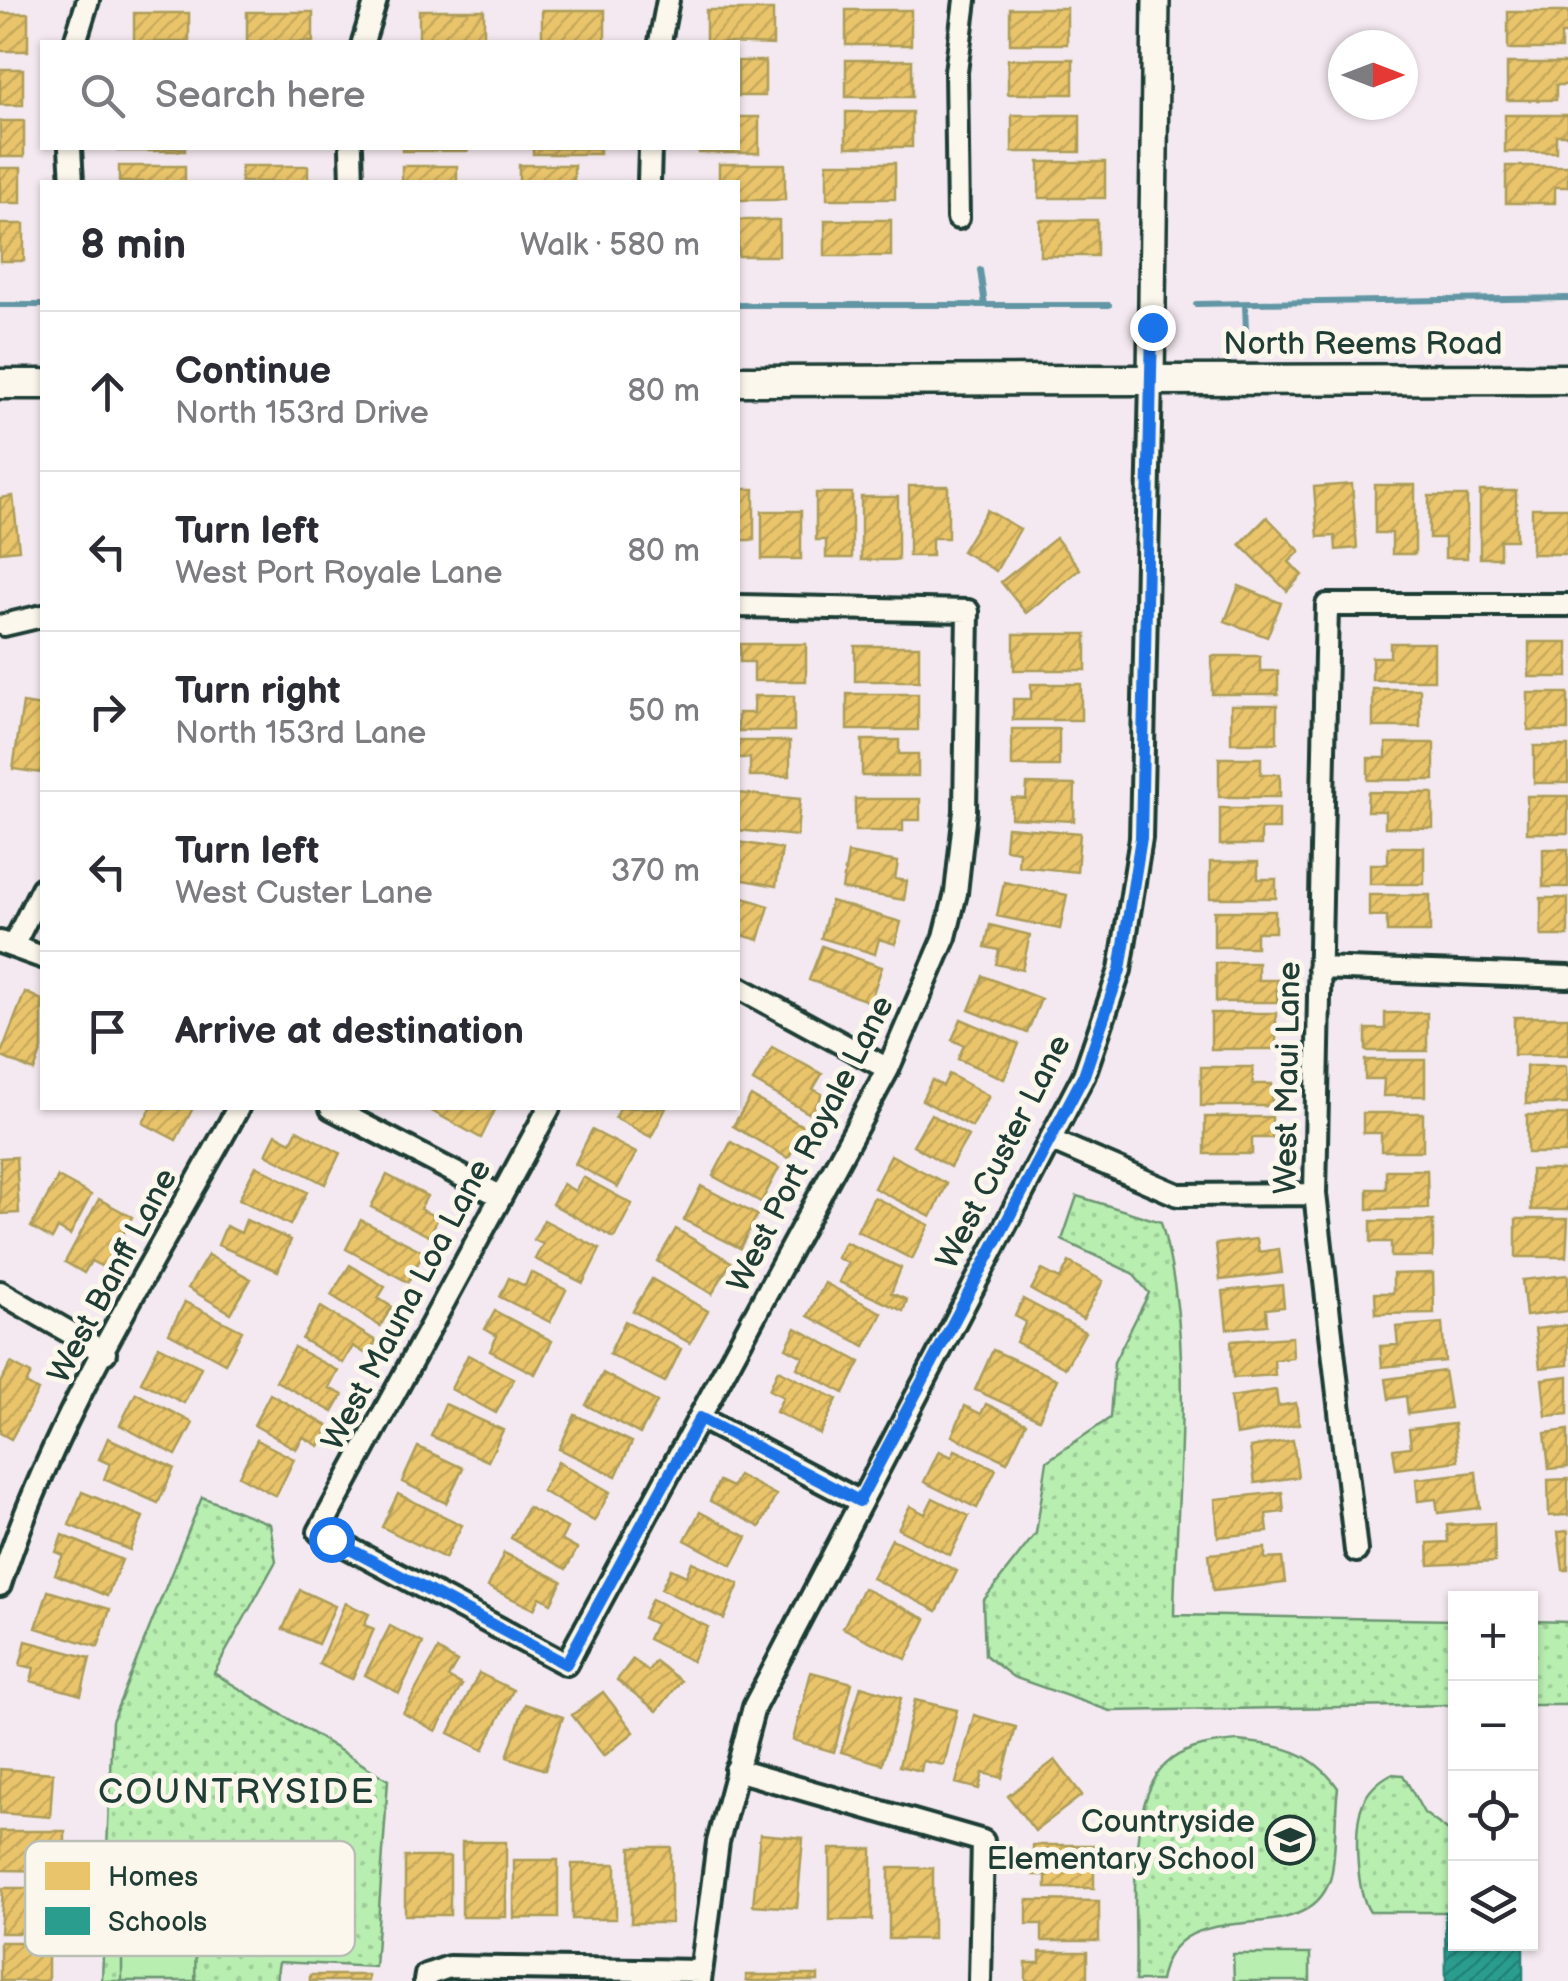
<!DOCTYPE html>
<meta charset="utf-8">
<style>
:root{--surface:#fff;--page:#f2f2f3;--text:#2b2b33;--muted:#7c7c81;--line:#e1e1e2}
body{margin:0;font-family:"Balsamiq Sans",sans-serif;background:var(--page);color:var(--text)}
.controls{position:absolute;right:30px;bottom:30px;display:grid;overflow:hidden;border-radius:0px;box-shadow:0 2px 8px #0004}
.controls button{width:90px;height:90px;display:grid;place-items:center;padding:0;border:0;border-bottom:2px solid var(--line);background:var(--surface);color:var(--text);font:50px sans-serif}
.compass{position:absolute;left:1328px;top:30px;width:90px;height:90px;border-radius:50%;background:var(--surface);box-shadow:0 2px 8px #0004;rotate:90deg}
.stop{position:absolute;width:30px;height:30px;margin:-22px;border:8px solid #1a73e8;border-radius:50%;background:#fff}
.stop.end{background:#1a73e8;border-color:#fff;box-shadow:0 2px 10px #0008}
.list{margin:0;padding:0;list-style:none}
h2{display:flex;justify-content:space-between;align-items:center;height:130px;margin:0;padding:0 40px;font-size:42px}
h2 small{font-size:32px;font-weight:400;color:var(--muted)}
.list li{display:grid;grid-template-columns:65px 1fr auto;gap:30px;align-items:center;box-sizing:border-box;height:160px;padding:0 40px;border-top:2px solid var(--line)}
.list b{display:block;font-size:38px;white-space:nowrap}
.list p{margin:0;font-size:32px;white-space:nowrap;color:var(--muted)}
.list em{font-size:32px;font-style:normal;color:var(--muted)}
.icon{flex:none;width:55px;height:55px;fill:none;stroke:currentColor;stroke-width:2;stroke-linecap:round;stroke-linejoin:round}
.map{position:relative;flex:none;width:1568px;height:1981px;overflow:hidden}
.search{position:absolute;background:var(--surface);box-shadow:0 2px 8px #0004;left:40px;top:40px;width:700px;height:110px;display:flex;align-items:center;gap:25px;box-sizing:border-box;padding:0 35px;border-radius:0px;color:var(--muted);font-size:38px}
.panel{position:absolute;background:var(--surface);box-shadow:0 2px 8px #0004;left:40px;top:180px;width:700px;height:930px;border-radius:0px}
.map>svg:first-child{display:block}
.green{fill:url(#green-dots);stroke:#6c9672;stroke-width:2.5}
.pitch{fill:#b8eeb0;stroke:#6c9672;stroke-width:2.5}
.homes{fill:url(#homes-hatch);stroke:#ac9c5a;stroke-width:2.5}
.schools{fill:url(#schools-hatch);stroke:#278074;stroke-width:2.5}
.lines{fill:none;stroke-linecap:round;stroke-linejoin:round}
.stream{stroke:#6296a5;stroke-width:6}
.minor-casing{stroke:#1f3d34;stroke-width:28}
.tertiary-casing{stroke:#1f3d34;stroke-width:32}
.secondary-casing{stroke:#1f3d34;stroke-width:35}
.minor{stroke:#fbf7ec;stroke-width:20}
.tertiary{stroke:#fbf7ec;stroke-width:25}
.secondary{stroke:#fbf7ec;stroke-width:28}
.route{stroke:#1a73e8;stroke-width:12}
.labels{text-anchor:middle;dominant-baseline:central;stroke-width:10;stroke-linejoin:round;paint-order:stroke}
.street-label{font-size:32px;fill:#1f3d34;stroke:#fbf7ec}
.poi-label{font-size:32px;fill:#1f3d34;stroke:#fbf7ec;text-anchor:end}
.neighbourhood-label{font-size:35px;letter-spacing:2.5px;fill:#1f3d34;stroke:#fbf7ec}
.key{fill:#fbf7ec;stroke:#b9bfb5;stroke-width:2.5}
.key-label{font-size:28px;fill:#1f3d34}
</style>
<div class="map">
<svg width="1568" height="1981" viewBox="0 0 1568 1981">
<defs>
<pattern id="green-dots" width="8" height="8" patternUnits="userSpaceOnUse" patternTransform="scale(2.5)"><rect width="8" height="8" fill="#b8eeb0"/><path d="M2 2h.1M6 6h.1" fill="none" stroke="#9ecd98" stroke-width="1.8" stroke-linecap="round"/></pattern>
<pattern id="homes-hatch" width="6" height="6" patternUnits="userSpaceOnUse" patternTransform="scale(2.5)"><rect width="6" height="6" fill="#e9c46a"/><path d="M-1 1l2-2M0 6l6-6M5 7l2-2" fill="none" stroke="#c7a95c"/></pattern>
<pattern id="schools-hatch" width="6" height="6" patternUnits="userSpaceOnUse" patternTransform="scale(2.5)"><rect width="6" height="6" fill="#2a9d8f"/><path d="M-1 1l2-2M0 6l6-6M5 7l2-2" fill="none" stroke="#238176"/></pattern>
</defs>
<rect width="100%" height="100%" fill="#f4e9f0"/>
<filter id="ink" filterUnits="userSpaceOnUse"><feTurbulence type="fractalNoise" baseFrequency=".01" numOctaves="2"/><feDisplacementMap in="SourceGraphic" scale="20" xChannelSelector="R" yChannelSelector="G"/><feConvolveMatrix kernelMatrix="1 2 1 2 8 2 1 2 1" color-interpolation-filters="sRGB"/></filter>
<g filter="url(#ink)">
<path class="green" d="M1077 1196 1161 1222C1197 1350 1176 1484 1174 1615L1455 1620V1705L1110 1711 1013 1677 985 1655 983 1601 1036 1533 1047 1461 1110 1418 1114 1362 1149 1293 1132 1273 1062 1240Z
M202 1497 270 1524 276 1561 214 1673 388 1780 375 1967 279 1962 276 1981H102L112 1721Z
M1531 1621 1568 1622V1705H1531Z
M1238 1741C1282 1745 1312 1751 1338 1788 1334 1815 1337 1858 1330 1880 1303 1957 1177 1885 1160 1981H1135C1139 1923 1121 1795 1172 1759 1191 1745 1216 1743 1238 1741Z
M1391 1774 1403 1775 1424 1813 1455 1836V1912H1370C1356 1892 1353 1826 1363 1803 1369 1789 1378 1781 1391 1774Z"/>
<path class="pitch" d="M122 1940 196 1942 195 1981H122Z
M1233 1954H1310V1981H1234Z"/>
<path class="homes" d="M1010 8H1067V44H1010Z
M419 10H484V42H419Z
M542 10H605V42H542Z
M706 10H773V45L706 42Z
M846 10H911V45H846Z
M247 12H313V42H247Z
M1508 12H1568V34H1561V49H1508Z
M0 13H28V51H0Z
M134 13H189V42H134Z
M1008 59H1073V94H1008Z
M846 60H912V97H846Z
M738 61H765V96H738Z
M1507 63H1568V85H1556V100H1507Z
M0 69H23V105H0Z
M846 112H912V147H846Z
M1012 115H1080V152H1012Z
M1505 115H1568V135H1556V152H1505Z
M738 117H759V153H699V148H738Z
M0 121H24V157H0Z
M118 148H185V151H118Z
M402 148H468V151H402Z
M533 148H600V154H533Z
M1039 162H1105V198H1039Z
M827 163H895V199H827Z
M719 164H785V200H738V182H719Z
M519 165H574V182H519Z
M119 166H185V182H119Z
M241 166H308V182H241Z
M402 166H457V182H402Z
M1506 166H1568V187H1555V203H1506Z
M0 168H21V203H0Z
M738 220H779V256H738Z
M825 220H891V256H825Z
M1040 220H1097V256H1040Z
M0 224H24V261H0Z
M1352 484 1357 548 1336 550 1335 536 1318 537 1314 487Z
M1375 485H1415V554H1392V533H1375Z
M909 486H948V538H932V556H909Z
M738 489H754V540H741V554Z
M1480 491H1516V540H1500V558H1480Z
M816 493H852V558H826V540H816Z
M13 496 19 550 0 552V498Z
M1429 496H1467V558H1445V538H1429Z
M861 497H898V560H861Z
M1532 508H1568V554H1532Z
M987 510 1020 529 996 571 962 551Z
M762 511H801V559H762Z
M1267 517 1300 551 1289 562 1302 575 1287 591 1240 544Z
M1056 538 1080 569 1026 613 1001 582Z
M1239 586 1281 603 1267 637 1225 621Z
M1014 634H1086V670H1014Z
M1529 642H1568V677H1529Z
M1390 643H1434V680H1372V657H1390Z
M740 644H806V681H754V662H740Z
M855 646H919V681H855Z
M1212 656H1260V671H1278V694H1212Z
M1031 684H1081V720H1013V699H1031Z
M1373 689H1420V727H1373Z
M1528 693H1568V730H1528Z
M847 694H918V730H847Z
M754 696H794V731H738V713H754Z
M23 703 42 706V773L13 769Z
M1231 705H1277V743H1231Z
M1012 729H1059V766H1012Z
M862 740H899V754H918V776H862Z
M738 741H790V776H750V758H738Z
M1386 743H1434V780H1368V758H1386Z
M1534 746H1568V783H1534Z
M1219 758H1261V774H1280V797H1219Z
M1027 784 1075 785 1074 821 1011 818 1012 798 1026 799Z
M1368 792 1433 793V828L1385 827V811H1367Z
M738 793 800 799 797 836 738 830Z
M1527 796H1568V833H1527Z
M855 799H920V820H903V831H855Z
M1220 808H1279V829H1261V845H1220Z
M1007 827 1080 833 1077 872 1018 866 1019 851 1005 849Z
M738 842 782 849 776 886 738 879Z
M1388 847H1424V884H1370V864H1388Z
M1543 849H1568V887H1543Z
M848 853 898 862 895 879 907 881 904 900 842 889Z
M1210 862H1258V879H1276V898H1210Z
M1004 882 1067 895 1060 929 997 916Z
M1369 895H1430V932H1387V916H1369Z
M738 896 769 906 759 940 738 934Z
M1541 898H1568V936H1541Z
M831 901 901 922 895 944 879 939 875 954 821 938Z
M1214 911H1275V932H1256V947H1214Z
M990 925 1030 935 1022 970 996 964 999 950 985 947Z
M822 946 882 967 870 1002 809 980Z
M1216 963H1258V980H1277V1002H1216Z
M983 976 1041 999 1027 1033 969 1010Z
M25 992 42 1000V1049L34 1071 0 1056Z
M1211 1013H1276V1049H1211Z
M1385 1013H1427V1051H1366V1029H1385Z
M1514 1017H1568V1055H1514Z
M961 1019 1019 1044 1004 1079 958 1059 964 1045 952 1040Z
M772 1047 822 1074 813 1089 822 1094 812 1115 753 1081Z
M1365 1060H1425V1096H1383L1384 1079H1365Z
M1526 1066H1566L1568 1104H1526Z
M1201 1067H1253V1084H1272V1106H1201Z
M949 1074 989 1096 972 1127 922 1100 932 1080 943 1086Z
M751 1096 806 1128 788 1158 733 1126Z
M151 1108H193L176 1140 143 1123Z
M426 1108H496L481 1138Z
M620 1108H666L651 1137 615 1118Z
M1363 1113H1423V1151H1381V1133H1363Z
M931 1114 968 1136 950 1167 913 1145Z
M1527 1115H1568L1567 1153H1527Z
M1205 1117H1272V1138H1252V1154H1205Z
M297 1130 340 1153 325 1184 266 1154 276 1134 291 1142Z
M592 1130 636 1153 618 1187 575 1164Z
M731 1142 779 1168 761 1202 713 1176Z
M891 1155 947 1184 931 1217 874 1188Z
M16 1157 19 1213 0 1214V1158Z
M256 1166 307 1192 290 1225 239 1199Z
M1386 1170H1427L1428 1208 1368 1209V1189H1386Z
M1531 1170H1568V1210H1531Z
M387 1175 427 1196 420 1209 438 1218 429 1236 371 1207Z
M58 1177 91 1195 70 1235 58 1228 52 1239 31 1227Z
M583 1177 632 1204 614 1238 552 1204 563 1184 575 1191Z
M701 1186 757 1215 740 1248 684 1220Z
M874 1197 929 1225 912 1259 857 1231Z
M99 1199 132 1217 105 1268 91 1261 84 1273 65 1262Z
M1516 1219H1568L1566 1257H1516Z
M246 1220 291 1240 278 1271 218 1245 226 1226 241 1233Z
M361 1220 424 1252 408 1282 346 1249Z
M544 1220 600 1249 583 1283 535 1259 543 1244 534 1240Z
M1371 1221H1433V1257H1391V1242H1371Z
M676 1229 731 1262 712 1294 657 1261Z
M1257 1239 1259 1252 1279 1249 1282 1273 1220 1280 1216 1244Z
M845 1242 901 1268 891 1293 907 1300 903 1311 839 1282 848 1263 837 1258Z
M208 1255 251 1279 231 1313 188 1288Z
M1069 1262 1103 1281 1083 1319 1031 1290 1042 1270 1060 1279Z
M350 1265 385 1287 378 1298 392 1307 380 1326 331 1295Z
M531 1272 566 1290 550 1322 500 1297 509 1278 525 1286Z
M1433 1273 1434 1313 1376 1314 1375 1293H1393V1274Z
M1568 1275V1311L1526 1316 1522 1280Z
M652 1279 708 1311 690 1343 633 1311Z
M825 1283 882 1313 865 1346 808 1316Z
M1282 1285 1284 1307 1266 1309 1267 1325 1227 1329 1223 1291Z
M1023 1299 1085 1332 1065 1368 1016 1342 1026 1322 1015 1316Z
M185 1302 242 1331 225 1363 169 1333Z
M321 1307 376 1341 368 1355 353 1346 343 1363 302 1339Z
M495 1311 552 1341 535 1374 490 1351 497 1336 485 1329Z
M625 1321 681 1349 665 1382 609 1354Z
M1442 1323 1445 1361 1382 1367 1380 1346 1398 1345 1396 1327Z
M1568 1325V1365L1540 1368 1535 1329Z
M796 1328 860 1362 844 1393 797 1368 803 1357 786 1348Z
M1292 1337 1293 1358 1274 1360 1275 1375 1233 1378 1231 1341Z
M159 1346 201 1367 184 1403 141 1382Z
M294 1347 338 1371 329 1388 343 1395 333 1412 276 1381Z
M993 1350 1057 1379 1039 1419 975 1390Z
M468 1355 514 1379 496 1413 451 1389Z
M11 1363 31 1374 26 1384 38 1391 11 1439 0 1433V1383Z
M778 1370 837 1399 820 1434 776 1412 783 1397 769 1390Z
M1444 1371 1450 1408 1408 1414 1406 1396 1389 1399 1386 1379Z
M603 1373 657 1402 640 1434 586 1405Z
M1568 1376V1414L1546 1416 1542 1379Z
M1276 1390 1278 1406 1296 1403 1299 1424 1236 1435 1230 1397Z
M136 1393 193 1423 176 1455 120 1425Z
M270 1394 330 1427 319 1446 303 1437 296 1449 254 1425Z
M445 1404 503 1430 488 1461 431 1436Z
M986 1404 1026 1423 1007 1462 952 1436 965 1406 981 1414Z
M575 1415 632 1442 616 1476 559 1449Z
M1454 1424 1458 1461 1396 1469 1393 1449 1411 1447 1409 1429Z
M1568 1430V1467L1549 1469 1545 1433Z
M108 1438 174 1468 158 1503 104 1479 110 1464 99 1459Z
M257 1440 294 1459 276 1496 239 1476Z
M1293 1440 1298 1477 1255 1483 1250 1447Z
M418 1447 463 1468 446 1503 402 1482Z
M955 1450 996 1469 977 1508 924 1482 939 1451 952 1457Z
M558 1462 610 1492 594 1521 542 1491Z
M1476 1472 1480 1508 1438 1513 1436 1499 1418 1501 1416 1479Z
M738 1475 776 1495 760 1527 710 1501 719 1481 732 1487Z
M1568 1479V1515L1549 1516 1548 1480Z
M82 1492 143 1517 130 1550 69 1525Z
M1282 1492 1284 1512 1266 1514 1268 1532 1218 1537 1215 1499Z
M398 1494 462 1525 445 1558 382 1527Z
M933 1498 969 1516 950 1555 898 1529 910 1506 925 1514Z
M528 1507 567 1528 561 1540 577 1549 566 1569 511 1538Z
M700 1512 747 1537 732 1565 685 1540Z
M1494 1523 1495 1562 1429 1565 1428 1543 1448 1542 1447 1525Z
M1568 1531V1570H1563L1558 1532Z
M62 1535 122 1560 107 1596 55 1574 63 1555 56 1552Z
M892 1539 957 1571 937 1611 872 1578Z
M1265 1548V1559L1282 1558 1285 1583 1213 1591 1209 1554Z
M504 1553 562 1581 551 1603 540 1597 534 1609 488 1587Z
M692 1562 739 1584 724 1619 661 1589 671 1569 686 1576Z
M863 1588 926 1619 906 1659 843 1628Z
M300 1590 335 1606 318 1644 283 1629Z
M48 1591 110 1609 98 1647 36 1628Z
M652 1599 708 1627 692 1661 648 1639 655 1624 643 1618Z
M345 1603 369 1614 364 1625 374 1629 352 1679 319 1664Z
M390 1626 423 1643 399 1693 365 1675Z
M26 1641 90 1658 81 1695 31 1681 34 1668 20 1665Z
M438 1650 457 1662 448 1677 462 1685 436 1731 403 1713Z
M633 1659 648 1671 655 1661 681 1681 657 1711 617 1680Z
M811 1672 852 1683 834 1752 793 1740Z
M479 1673 513 1690 483 1750 449 1733Z
M861 1686 901 1698 882 1764 841 1752Z
M603 1692 634 1732 604 1756 572 1715Z
M915 1700 957 1710 944 1765 923 1761 921 1771 899 1766Z
M525 1704 563 1717 545 1770 507 1757Z
M974 1715 1016 1727 1002 1778 983 1773 979 1789 956 1783Z
M1055 1760 1082 1795 1035 1831 1008 1796Z
M0 1769 53 1773 50 1817 0 1813Z
M0 1831H65V1871L0 1870Z
M760 1834 803 1838 797 1908 753 1905Z
M462 1842H506V1917H462Z
M1033 1845H1094V1888H1046V1875H1033Z
M631 1847H671V1923H631Z
M830 1849H872V1920H830Z
M405 1857H450V1915H405Z
M514 1860H558V1918H514Z
M572 1864H616V1919H572Z
M889 1868H933V1939H889Z
M3 1888H59V1933H0Z
M1027 1900 1099 1901V1941H1042V1924H1027Z
M0 1942H48V1981H0Z
M1040 1952H1087V1981H1026V1963H1040Z
M310 1975H368V1981H310Z
M746 1975H818V1981H746Z"/>
<path class="schools" d="M1445 1912H1456V1944H1523V1981H1446Z"/>
<g class="lines">
<path class="stream" d="M980 270 985 305
M1196 304 1568 298
M1245 304 1246 331
M0 305H42
M738 305H1109"/>
<g class="minor-casing">
<path id="minor" d="M75 42 88 0
M363 42 376 0
M660 42 668 0
M70 148 72 182
M351 148 352 182
M649 182 650 148
M958 218 956 72 965 0
M4 625 42 616
M0 942 42 957
M13 946 42 888
M1319 968 1568 977
M738 987 888 1069
M331 1108 500 1196
M549 1108 319 1532 566 1664 888 1069 945 937 956 893 965 811 968 611 738 606
M1050 1140 1178 1195 1315 1194
M0 1292 105 1353
M700 1418 859 1501
M1356 1551 1315 1194 1327 605H1568
M0 1585C52 1420 155 1260 238 1108
M736 1770 983 1841 980 1981
M425 1981 426 1975 449 1967 701 1971
M700 1981 718 1842 754 1707 1084 1075 1120 970 1141 838 1151 379"/>
</g>
<g class="tertiary-casing">
<path id="tertiary" d="M1151 379 1156 0"/>
</g>
<g class="secondary-casing">
<path id="secondary" d="M738 381 1568 379
M0 384H42"/>
</g>
<use href="#minor" class="minor"/>
<use href="#tertiary" class="tertiary"/>
<use href="#secondary" class="secondary"/>
</g>
</g>
<g class="lines" filter="url(#ink)">
<path class="route" d="M331 1539 566 1664 700 1418 859 1501 1084 1075 1120 970 1141 838 1152 327"/>
</g>
<defs>
<g id="school-ring" transform="scale(2.5)"><circle r="9.5" fill="#fbf7ec" stroke="#1f3d34" stroke-width="1.5"/><path d="M0-5L7-2L0 1L-7-2ZM-4 1L0 2.5L4 1V4Q0 6-4 4Z" fill="#1f3d34"/></g>
</defs>
<g fill-rule="evenodd">
<use href="#school-ring" x="1290" y="1840"/>
</g>
<g class="labels">
<g class="street-label">
<text x="1363" y="344">North Reems Road</text>
<text transform="translate(1288 1078) rotate(-89)">West Maui Lane</text>
<text transform="translate(811 1144) rotate(-63)">West Port Royale Lane</text>
<text transform="translate(1004 1152) rotate(-63)">West Custer Lane</text>
<text transform="translate(113 1276) rotate(-62)">West Banff Lane</text>
<text transform="translate(407 1305) rotate(-62)">West Mauna Loa Lane</text>
</g>
<g class="poi-label">
<text x="1255" y="1822">Countryside<tspan x="1255" dy="37">Elementary School</tspan></text>
</g>
<g class="neighbourhood-label">
<text x="237" y="1792">COUNTRYSIDE</text>
</g>
</g>
<rect x="25" y="1841" width="330" height="115" rx="15" class="key"/>
<rect x="45" y="1862" width="45" height="28" fill="#e9c46a"/>
<rect x="45" y="1907" width="45" height="28" fill="#2a9d8f"/>
<g class="key-label">
<text x="108" y="1886">Homes</text>
<text x="108" y="1931">Schools</text>
</g>
</svg>
<div class="controls">
<button>+</button>
<button>−</button>
<button><svg class="icon" aria-label="locate" viewBox="0 0 24 24"><circle cx="12" cy="12" r="6"/><path d="M12 2v4M12 18v4M2 12h4M18 12h4"/></svg></button>
<button><svg class="icon" aria-label="layers" viewBox="0 0 24 24"><path d="M12 4l9 5-9 5-9-5zM3 14l9 5 9-5"/></svg></button>
</div>
<svg class="compass" viewBox="-18 -18 36 36"><path d="M0-13l5 13h-10z" fill="#e53935"/><path d="M0 13l5-13h-10z" fill="#7c7c81"/></svg>
<div class="stop" style="left:331px;top:1539px"></div>
<div class="stop end" style="left:1152px;top:327px"></div>
<div class="search"><svg class="icon" aria-label="search" viewBox="0 0 24 24"><circle cx="10" cy="10" r="6"/><path d="M15 15l6 6"/></svg>Search here</div>
<section class="panel">
<h2>8 min<small>Walk · 580 m</small></h2>
<ul class="list">
<li><svg class="icon" aria-label="ahead" viewBox="0 0 24 24"><path d="M12 20V5M6 11l6-6 6 6"/></svg><div><b>Continue</b><p>North 153rd Drive</p></div><em>80 m</em></li>
<li><svg class="icon" aria-label="left" viewBox="0 0 24 24"><path d="M17 20v-9H6M10 6l-5 5 5 5"/></svg><div><b>Turn left</b><p>West Port Royale Lane</p></div><em>80 m</em></li>
<li><svg class="icon" aria-label="right" viewBox="0 0 24 24"><path d="M7 20v-9h11M14 6l5 5-5 5"/></svg><div><b>Turn right</b><p>North 153rd Lane</p></div><em>50 m</em></li>
<li><svg class="icon" aria-label="left" viewBox="0 0 24 24"><path d="M17 20v-9H6M10 6l-5 5 5 5"/></svg><div><b>Turn left</b><p>West Custer Lane</p></div><em>370 m</em></li>
<li><svg class="icon" aria-label="arrive" viewBox="0 0 24 24"><path d="M6 21V4h12l-3 4 3 4H6"/></svg><div><b>Arrive at destination</b></div></li>
</ul>
</section>
</div>
